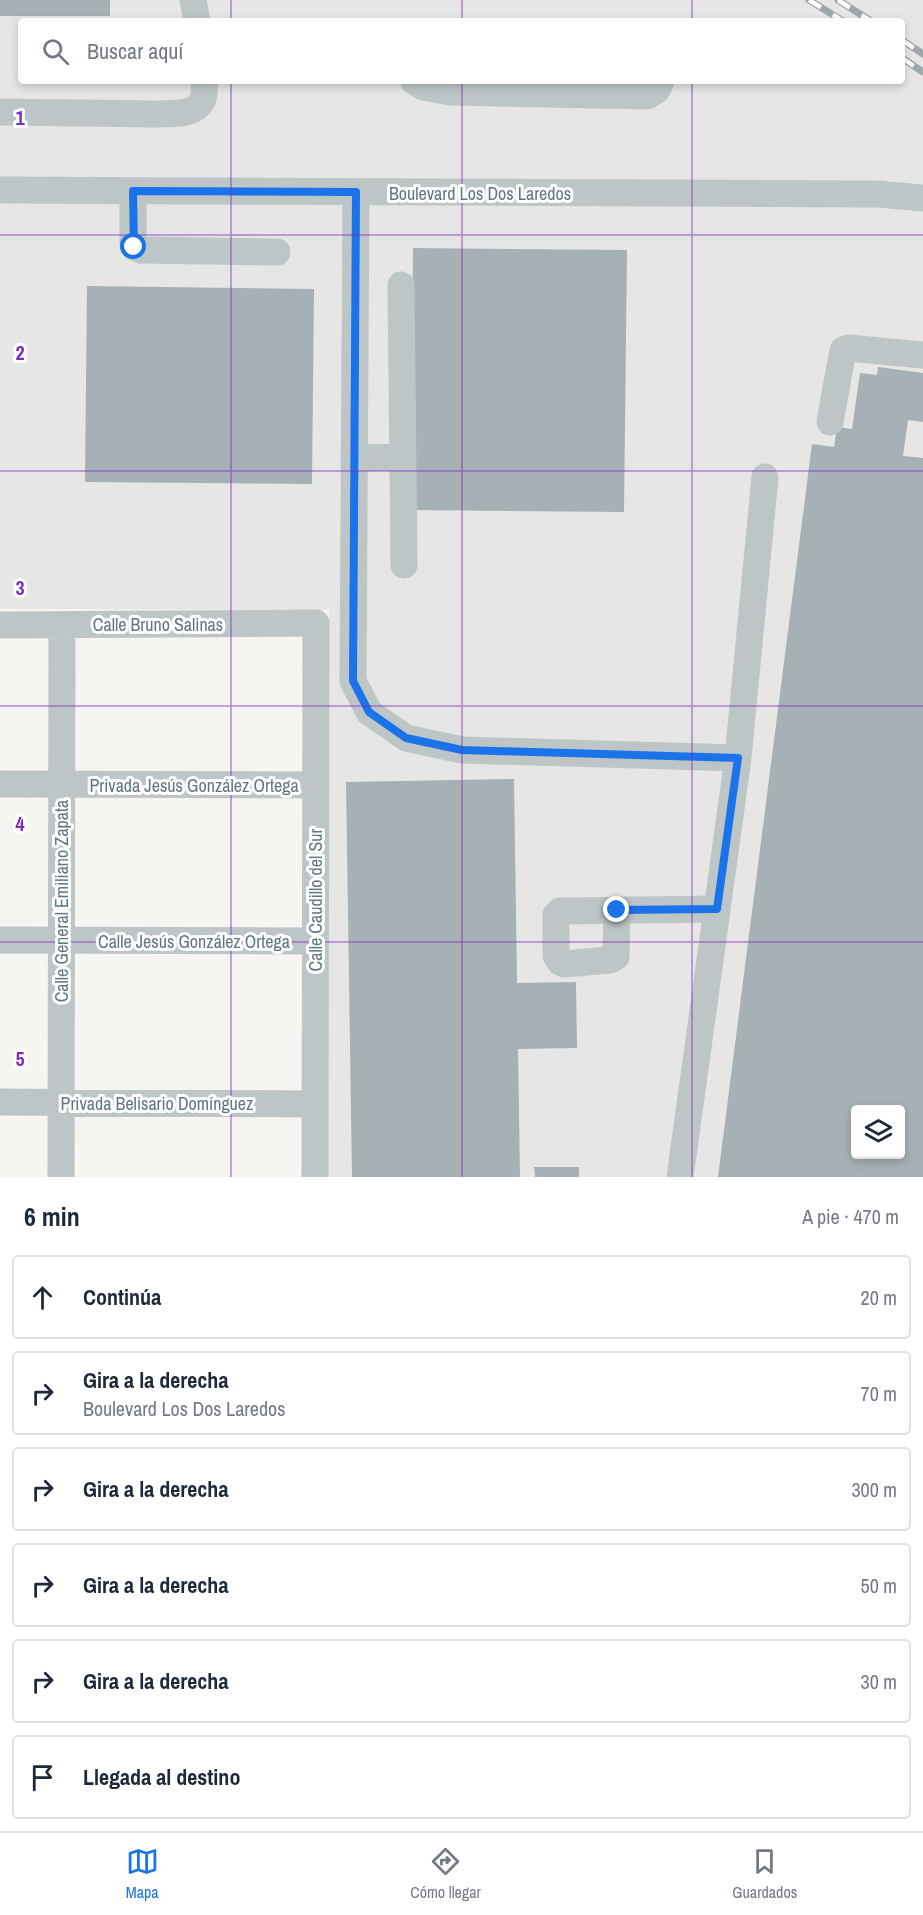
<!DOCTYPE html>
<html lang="es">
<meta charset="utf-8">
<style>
:root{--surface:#fff;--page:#f6f6f7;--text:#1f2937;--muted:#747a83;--line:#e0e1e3;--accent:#1a73e8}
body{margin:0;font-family:"Archivo Narrow",sans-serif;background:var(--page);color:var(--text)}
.controls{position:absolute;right:18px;bottom:18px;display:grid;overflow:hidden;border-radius:6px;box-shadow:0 3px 9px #0003}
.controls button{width:54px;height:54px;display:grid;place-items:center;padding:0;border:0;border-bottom:2px solid var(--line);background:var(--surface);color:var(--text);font:30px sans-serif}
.stop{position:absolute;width:18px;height:18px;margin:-14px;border:4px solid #1a73e8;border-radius:50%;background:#fff}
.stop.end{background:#1a73e8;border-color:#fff;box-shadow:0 2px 6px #0008}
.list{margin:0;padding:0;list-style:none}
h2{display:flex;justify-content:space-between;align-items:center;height:78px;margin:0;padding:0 24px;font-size:26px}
h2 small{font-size:20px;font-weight:400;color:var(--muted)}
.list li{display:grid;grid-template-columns:39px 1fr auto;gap:18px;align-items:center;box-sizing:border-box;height:84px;margin:0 12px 12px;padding:0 12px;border:2px solid var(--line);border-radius:6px}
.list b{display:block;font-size:22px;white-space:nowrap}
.list p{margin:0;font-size:20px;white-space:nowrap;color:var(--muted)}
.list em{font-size:20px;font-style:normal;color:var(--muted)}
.icon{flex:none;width:33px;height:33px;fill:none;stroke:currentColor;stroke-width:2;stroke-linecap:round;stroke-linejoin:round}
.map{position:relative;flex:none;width:923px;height:1177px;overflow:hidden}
.search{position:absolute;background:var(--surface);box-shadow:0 3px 9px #0003;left:18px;right:18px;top:18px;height:66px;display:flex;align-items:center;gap:15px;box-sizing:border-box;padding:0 21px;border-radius:6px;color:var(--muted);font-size:22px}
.sheet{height:654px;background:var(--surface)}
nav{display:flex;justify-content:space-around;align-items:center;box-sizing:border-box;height:84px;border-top:2px solid var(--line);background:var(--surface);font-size:16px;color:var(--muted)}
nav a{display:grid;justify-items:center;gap:3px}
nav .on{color:var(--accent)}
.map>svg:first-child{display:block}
.built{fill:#e6e6e5;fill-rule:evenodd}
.building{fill:#a5b1b4;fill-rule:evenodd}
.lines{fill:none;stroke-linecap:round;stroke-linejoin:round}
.minor{stroke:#bec5c7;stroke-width:27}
.rail-casing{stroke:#9da8ab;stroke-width:7}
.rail{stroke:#fff;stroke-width:4.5;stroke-dasharray:14;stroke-linecap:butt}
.route{stroke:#1a73e8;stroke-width:8}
.grid{fill:none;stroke:#7b2cbf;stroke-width:1.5;stroke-opacity:0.55}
.labels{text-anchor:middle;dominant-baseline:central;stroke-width:6;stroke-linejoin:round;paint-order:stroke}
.street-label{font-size:18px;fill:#5f787e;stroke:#fff}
.grid-label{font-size:20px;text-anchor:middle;font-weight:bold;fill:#7b2cbf;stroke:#fff;stroke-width:6;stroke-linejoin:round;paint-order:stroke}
</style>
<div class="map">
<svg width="923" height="1177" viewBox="0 0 923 1177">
<rect width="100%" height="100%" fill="#f6f5f2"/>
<path class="built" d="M0 0H923V1177H320L329 610 0 609ZM21 21H902V81H21ZM856 1110H900V1154H856Z"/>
<path class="building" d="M0 0H110V16H0Z
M413 248 627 250 624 512 411 510Z
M87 286 314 289 312 484 85 482Z
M878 367 923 373V422L908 420 903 456 923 458V1177H718L812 444 834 447 837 427 852 429 860 373 877 375ZM856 1110H900V1154H856Z
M514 779 517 983 576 982 577 1048 518 1049 520 1177H352L346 782Z
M534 1167H579V1177H535Z"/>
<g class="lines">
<path class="minor" d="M193 0 197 21
M414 81 423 87 451 92 647 96 657 90 661 81
M0 112 156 114C171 113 194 116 202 101 205 96 204 87 205 81
M0 190 878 194 923 198
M133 191V242L134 247 141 250 277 252
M356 192 353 681 369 712 406 738 462 750 738 758
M401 285 404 565
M830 422 843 350 848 348 923 355
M354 458 403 457
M0 625 316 623 315 1177
M0 784 316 785
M617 910 616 957 610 960 564 964 560 962 556 956V915L560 911 717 909
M0 940 315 941
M0 1102 315 1104
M61 1177 62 625
M680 1177 738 758 765 477"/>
<g class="rail-casing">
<path id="rail" d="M809 0 843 21
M838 0 871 21
M902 40 923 54
M902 58 923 72"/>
</g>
<use href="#rail" class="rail"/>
</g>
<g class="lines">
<path class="route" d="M134 247 133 191 356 192 353 681 369 712 406 738 462 750 738 758 717 909 617 910"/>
</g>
<path class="grid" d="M231 0V21M462 0V21M692 0V21M231 81V1177M462 81V1177M692 81V1177M0 235H923M0 471H923M0 706H923M0 942H923"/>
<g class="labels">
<g class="street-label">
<text x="480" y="193">Boulevard Los Dos Laredos</text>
<text x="158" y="624">Calle Bruno Salinas</text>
<text x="194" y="785">Privada Jesús González Ortega</text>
<text transform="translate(315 900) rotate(-90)">Calle Caudillo del Sur</text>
<text transform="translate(61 901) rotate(-90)">Calle General Emiliano Zapata</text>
<text x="194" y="941">Calle Jesús González Ortega</text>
<text x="157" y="1103">Privada Belisario Domínguez</text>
</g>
</g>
<g class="grid-label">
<text x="20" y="125">1</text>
<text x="20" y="360">2</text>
<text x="20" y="595">3</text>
<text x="20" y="831">4</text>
<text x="20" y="1066">5</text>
</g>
</svg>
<div class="controls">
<button><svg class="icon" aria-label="layers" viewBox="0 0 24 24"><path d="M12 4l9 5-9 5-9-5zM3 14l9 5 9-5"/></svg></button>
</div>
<div class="stop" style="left:134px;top:247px"></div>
<div class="stop end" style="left:617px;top:910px"></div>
<div class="search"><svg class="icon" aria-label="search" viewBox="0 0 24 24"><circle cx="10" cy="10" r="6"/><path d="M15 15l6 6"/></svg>Buscar aquí</div>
</div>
<section class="sheet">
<h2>6 min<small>A pie · 470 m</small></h2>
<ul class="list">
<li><svg class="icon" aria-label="ahead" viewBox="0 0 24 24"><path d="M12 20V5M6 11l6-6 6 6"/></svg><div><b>Continúa</b></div><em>20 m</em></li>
<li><svg class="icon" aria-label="right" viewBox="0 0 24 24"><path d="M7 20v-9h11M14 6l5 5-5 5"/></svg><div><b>Gira a la derecha</b><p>Boulevard Los Dos Laredos</p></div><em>70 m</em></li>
<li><svg class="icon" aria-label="right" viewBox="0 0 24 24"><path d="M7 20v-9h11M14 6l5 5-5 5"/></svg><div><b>Gira a la derecha</b></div><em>300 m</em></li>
<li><svg class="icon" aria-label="right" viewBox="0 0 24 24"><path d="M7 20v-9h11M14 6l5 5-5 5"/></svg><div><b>Gira a la derecha</b></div><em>50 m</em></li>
<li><svg class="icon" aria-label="right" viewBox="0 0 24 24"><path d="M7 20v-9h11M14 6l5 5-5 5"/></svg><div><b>Gira a la derecha</b></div><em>30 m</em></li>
<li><svg class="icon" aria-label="arrive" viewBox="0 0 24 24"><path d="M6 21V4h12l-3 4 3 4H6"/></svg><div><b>Llegada al destino</b></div></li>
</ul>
</section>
<nav>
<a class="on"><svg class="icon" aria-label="map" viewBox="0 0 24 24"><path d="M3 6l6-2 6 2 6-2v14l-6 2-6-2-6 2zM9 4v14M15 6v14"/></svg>Mapa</a>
<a><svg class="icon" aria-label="directions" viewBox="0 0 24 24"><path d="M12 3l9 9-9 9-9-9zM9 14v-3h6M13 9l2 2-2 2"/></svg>Cómo llegar</a>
<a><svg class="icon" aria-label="saved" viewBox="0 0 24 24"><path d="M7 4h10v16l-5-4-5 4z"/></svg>Guardados</a>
</nav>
